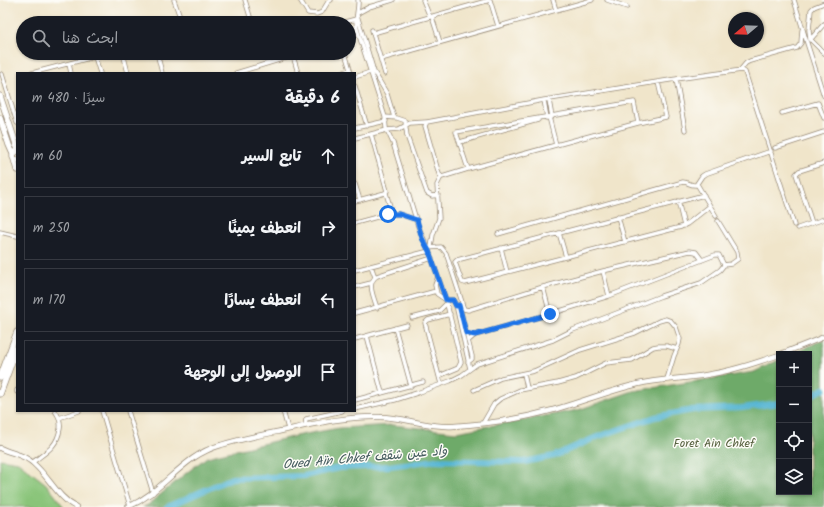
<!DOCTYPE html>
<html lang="ar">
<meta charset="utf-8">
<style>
:root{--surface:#171b24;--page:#242831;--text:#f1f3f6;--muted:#9ea1a6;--line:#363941}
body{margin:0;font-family:Kalam,"Playpen Sans Arabic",sans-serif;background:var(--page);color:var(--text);direction:rtl}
.controls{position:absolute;right:12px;bottom:12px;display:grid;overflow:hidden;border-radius:0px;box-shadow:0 1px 3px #0004}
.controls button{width:36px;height:36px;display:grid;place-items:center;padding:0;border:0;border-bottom:1px solid var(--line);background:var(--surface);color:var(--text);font:20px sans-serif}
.compass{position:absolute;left:728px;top:12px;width:36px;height:36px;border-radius:50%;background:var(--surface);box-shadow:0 1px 3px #0004;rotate:251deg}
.stop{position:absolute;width:12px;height:12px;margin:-9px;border:3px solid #1a73e8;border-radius:50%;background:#fff}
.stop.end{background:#1a73e8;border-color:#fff;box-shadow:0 1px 4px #0008}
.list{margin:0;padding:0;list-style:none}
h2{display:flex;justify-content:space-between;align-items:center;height:52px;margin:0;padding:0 16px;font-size:17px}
h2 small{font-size:13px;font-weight:400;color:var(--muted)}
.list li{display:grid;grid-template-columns:26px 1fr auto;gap:12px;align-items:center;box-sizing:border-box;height:64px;margin:0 8px 8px;padding:0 8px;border:1px solid var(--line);border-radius:0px}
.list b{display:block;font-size:15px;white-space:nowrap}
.list em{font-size:13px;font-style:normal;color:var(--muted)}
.icon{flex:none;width:22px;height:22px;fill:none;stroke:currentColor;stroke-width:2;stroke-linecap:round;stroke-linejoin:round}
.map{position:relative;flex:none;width:824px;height:507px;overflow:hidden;direction:ltr}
.search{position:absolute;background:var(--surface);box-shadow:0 1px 3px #0004;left:16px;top:16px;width:340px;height:44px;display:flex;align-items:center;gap:10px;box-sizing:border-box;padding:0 14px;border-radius:22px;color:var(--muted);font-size:15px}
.panel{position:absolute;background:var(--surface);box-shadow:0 1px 3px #0004;left:16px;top:72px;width:340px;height:340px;border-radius:0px;direction:rtl}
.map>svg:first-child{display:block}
.green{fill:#89c479;stroke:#62774c}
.forest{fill:#6eaa69;stroke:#546a44}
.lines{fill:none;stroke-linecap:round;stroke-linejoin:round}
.river{stroke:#53b4d1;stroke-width:6}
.minor-casing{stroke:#968874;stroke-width:5}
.tertiary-casing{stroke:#968874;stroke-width:6}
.trunk-casing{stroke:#968874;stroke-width:7}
.minor{stroke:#fff;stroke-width:3.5}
.tertiary{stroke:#fff;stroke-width:4.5}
.trunk{stroke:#fff;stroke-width:5.5}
.route{stroke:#1a73e8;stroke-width:5}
.labels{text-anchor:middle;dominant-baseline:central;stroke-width:3;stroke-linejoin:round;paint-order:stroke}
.park-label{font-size:12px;fill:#56603e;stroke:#fdfcf7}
.water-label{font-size:13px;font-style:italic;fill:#435a5d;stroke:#fdfcf7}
</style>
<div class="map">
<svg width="824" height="507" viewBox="0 0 824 507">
<rect width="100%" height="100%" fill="#fdfcf7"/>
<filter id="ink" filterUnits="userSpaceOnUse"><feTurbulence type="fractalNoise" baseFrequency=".025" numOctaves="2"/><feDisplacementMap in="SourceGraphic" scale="8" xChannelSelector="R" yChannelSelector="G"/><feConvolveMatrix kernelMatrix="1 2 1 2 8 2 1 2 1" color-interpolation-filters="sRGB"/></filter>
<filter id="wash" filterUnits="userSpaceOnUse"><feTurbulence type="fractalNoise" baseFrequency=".012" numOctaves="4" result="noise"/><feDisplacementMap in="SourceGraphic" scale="16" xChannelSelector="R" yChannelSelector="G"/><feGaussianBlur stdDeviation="0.9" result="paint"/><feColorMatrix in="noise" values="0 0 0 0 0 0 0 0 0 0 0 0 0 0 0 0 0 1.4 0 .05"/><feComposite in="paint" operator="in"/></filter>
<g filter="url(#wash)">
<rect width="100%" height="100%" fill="#f0e5ca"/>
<path class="green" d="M0 459 18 462 46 484 64 507H0Z"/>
<path class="forest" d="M824 339V507H143L148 505 185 474 207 457 300 435 339 428 393 425 456 432 578 410 633 391 754 372 779 360V492H809V354H793Z"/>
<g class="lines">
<path class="river" d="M809 396 824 389
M167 507 232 478 304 476 339 468 389 466 436 460 524 462 554 456 597 437 655 417 693 410 742 408 779 403"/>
</g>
</g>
<g filter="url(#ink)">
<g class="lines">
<g class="minor-casing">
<path id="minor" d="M174 0 182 23
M245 0 252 23
M300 0 308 13 317 14 322 12 328 2 331 0
M358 0C359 10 354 19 357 29L385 117 386 128 393 143 418 226 429 251 446 300 461 362 458 368 439 376
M423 0 430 17
M490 0 498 26
M553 0 556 10
M607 0 627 7
M794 0 807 43 824 96
M824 3 814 7 811 10 809 30 810 39 824 53
M358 13 369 7 393 0
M357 15 374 72 387 94 394 117
M432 17 440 42
M341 23 356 19
M372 30 385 74
M373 33 490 0
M810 40 824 24
M123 53 128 73
M157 53 162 73
M191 53 194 56 209 53
M345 53 351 73
M293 56 298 73
M95 57 100 73
M381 59 592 0
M69 64 71 73
M741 69 746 63 750 61 797 48 801 43 802 30
M32 73 109 53
M236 73 302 53
M341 73 350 70
M2 74 17 123
M355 77 370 72
M676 79 685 130
M355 86 367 126
M544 100 547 118H546
M549 100 552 117
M782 113 818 103 824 118
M385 117 397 118 406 121
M549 117 556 145 468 169 442 177 439 174 425 126 427 122 544 100 676 79 742 70 745 72 794 225
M405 121 407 136 427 193 432 196 438 195
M355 128 386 121
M355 138 387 130 399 129 410 123 426 122
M460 142 538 120
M556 145 638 123 666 117 658 82
M775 148 824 132
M468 169 456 132 634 102 638 123
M355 184 360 200
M697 184 716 216
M386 193 392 213
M704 195 457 260 455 262 462 282 465 283 681 227 687 224 710 206
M355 201 385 193 387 191 371 134
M678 201 684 226
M618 217 625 242
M355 223 388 214H399L417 220
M812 223 796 174 799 171 824 163
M798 228 824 219
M0 232 17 236
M559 233 566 257
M498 234 683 182C688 182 691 186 696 185L702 176 705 174 771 151
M431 247 433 235 439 218 437 185 441 177
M428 248 441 247 446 253 462 302 461 304 456 306
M501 248 507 272
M371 266 375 277
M355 270 429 251
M603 271 609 296
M438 277 435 285 437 294 446 300H453L456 305 470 369
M355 287 371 283
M543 287 550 314
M462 304 464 309 468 310 543 287 603 271 690 251 696 252 702 260
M459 305 472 356V359L468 362
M377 308C374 297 366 283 377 276L432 258
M355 313 436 291
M412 318 439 311 447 303
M395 328 411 386
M367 336 382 393
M355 339 407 325
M468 341 475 335 550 314 609 296 715 255H719L724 265
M524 374 527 388
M441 384 425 323 428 320 450 314
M17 390V392
M474 390 501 378 534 371 580 350 635 333 659 321 666 319 671 321 676 327 680 339 679 344 674 356 667 379
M355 400 423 382
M355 409 395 400 417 393 450 381 462 375 477 364 553 340 573 330 661 296 701 283 720 270 724 265 731 264 738 259 737 252 718 221
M102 411 130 506
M128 411 153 493
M283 411 288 429
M59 418 79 411
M483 423 494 404 500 399 520 390 558 383 576 378 606 363 632 360 653 347 658 346H667L677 349
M305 426 306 419 342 411
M33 462C46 452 57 447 60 429 61 422 59 416 55 411"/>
</g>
<g class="tertiary-casing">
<path id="tertiary" d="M781 354 824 337
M0 448C12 454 24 454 34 464 49 477 58 498 76 507
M128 507C165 491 181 456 221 445 240 439 261 435 281 431 314 424 346 416 380 417 405 417 428 428 454 426 487 424 521 419 553 410 581 402 609 391 638 384 660 379 684 379 706 375 732 371 755 363 779 355"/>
</g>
<g class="trunk-casing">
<path id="trunk" d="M0 96 17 147
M0 118 9 145 13 154
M17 151 13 154V157L14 159 17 160
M14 159 17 170
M0 378 17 332
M0 394 17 348"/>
</g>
<use href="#minor" class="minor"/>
<use href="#tertiary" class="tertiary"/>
<use href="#trunk" class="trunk"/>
</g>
</g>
<g class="lines" filter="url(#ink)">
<path class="route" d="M388 214H399L417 220 422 238 429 251 446 300H453L456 306 459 305 466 333 475 335 550 314"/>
</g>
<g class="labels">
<g class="park-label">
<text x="714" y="443">Foret Ain Chkef</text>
</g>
<g class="water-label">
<text transform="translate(365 458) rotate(-5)">Oued Aïn Chkef واد عين شقف</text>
</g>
</g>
</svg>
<div class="controls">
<button>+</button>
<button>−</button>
<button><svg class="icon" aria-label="locate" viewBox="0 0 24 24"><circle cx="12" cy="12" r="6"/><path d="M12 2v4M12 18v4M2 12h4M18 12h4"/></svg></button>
<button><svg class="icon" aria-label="layers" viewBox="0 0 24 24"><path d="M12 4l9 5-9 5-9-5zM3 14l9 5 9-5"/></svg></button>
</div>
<svg class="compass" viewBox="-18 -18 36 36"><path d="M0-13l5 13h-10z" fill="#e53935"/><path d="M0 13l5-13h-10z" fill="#9ea1a6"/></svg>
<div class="stop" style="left:388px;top:214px"></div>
<div class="stop end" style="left:550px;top:314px"></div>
<div class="search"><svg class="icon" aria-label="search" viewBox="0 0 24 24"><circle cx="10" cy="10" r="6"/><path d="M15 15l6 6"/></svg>ابحث هنا</div>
<section class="panel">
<h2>6 دقيقة<small>سيرًا · 480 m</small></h2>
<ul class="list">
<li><svg class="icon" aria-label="ahead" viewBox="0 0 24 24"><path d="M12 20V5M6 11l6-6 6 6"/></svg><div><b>تابع السير</b></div><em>60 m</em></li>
<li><svg class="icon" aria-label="right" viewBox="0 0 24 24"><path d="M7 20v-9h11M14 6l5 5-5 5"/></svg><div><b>انعطف يمينًا</b></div><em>250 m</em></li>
<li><svg class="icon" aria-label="left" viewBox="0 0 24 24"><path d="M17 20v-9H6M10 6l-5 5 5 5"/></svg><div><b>انعطف يسارًا</b></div><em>170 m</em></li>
<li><svg class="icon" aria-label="arrive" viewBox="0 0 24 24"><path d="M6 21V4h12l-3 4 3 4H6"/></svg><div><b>الوصول إلى الوجهة</b></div></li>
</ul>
</section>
</div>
